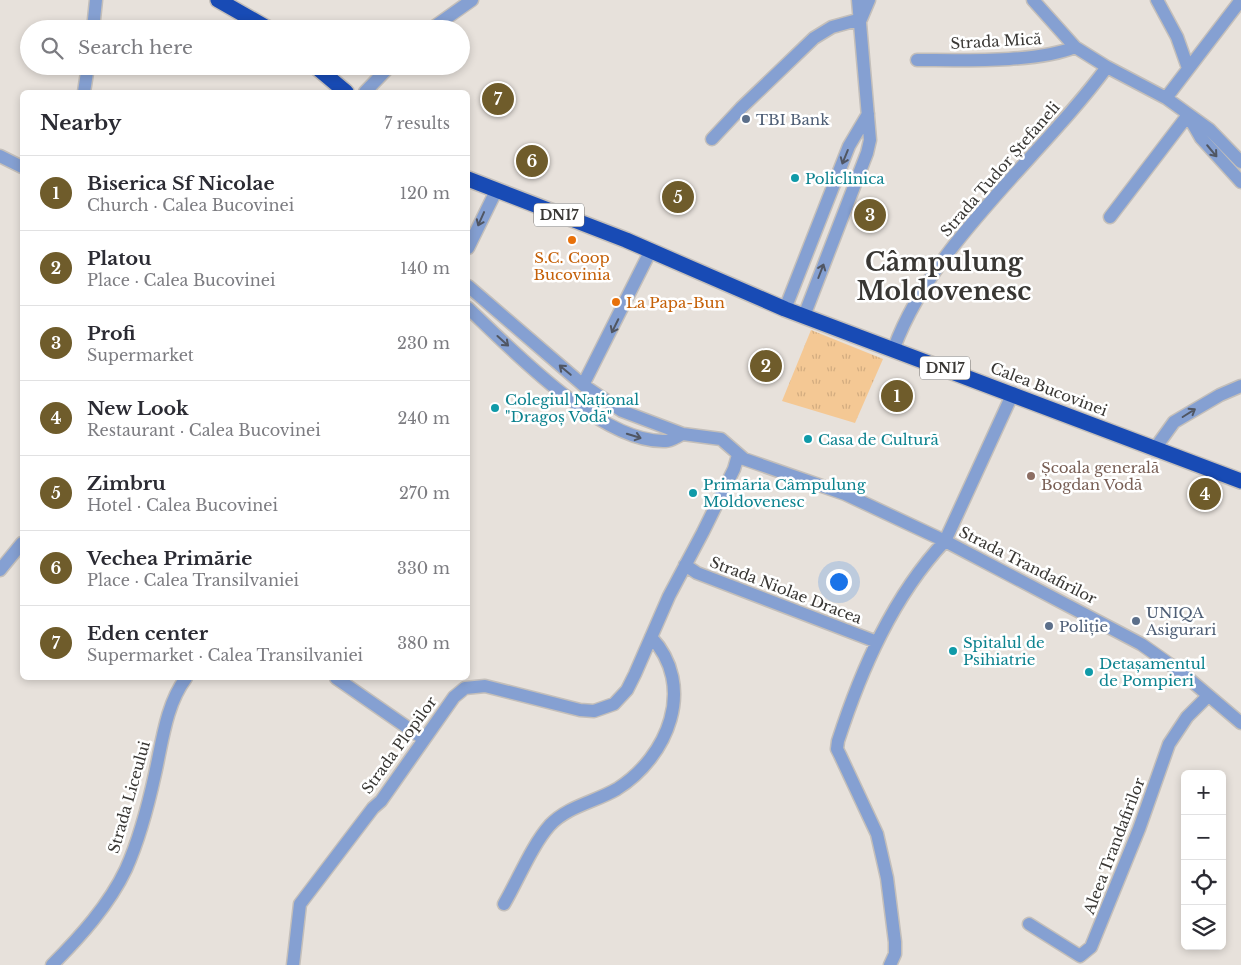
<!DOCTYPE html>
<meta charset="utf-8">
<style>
:root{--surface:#fff;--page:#f2f2f3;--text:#2b2b33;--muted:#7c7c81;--line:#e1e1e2;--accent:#6f5c2b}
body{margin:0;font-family:"Libre Baskerville",serif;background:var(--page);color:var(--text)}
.controls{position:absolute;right:15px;bottom:15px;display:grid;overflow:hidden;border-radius:8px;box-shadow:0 2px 8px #0003}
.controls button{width:45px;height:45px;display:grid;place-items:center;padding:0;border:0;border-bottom:1px solid var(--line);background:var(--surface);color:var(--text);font:25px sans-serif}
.you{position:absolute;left:838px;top:581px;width:18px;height:18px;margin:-12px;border:4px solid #fff;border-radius:50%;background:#1a73e8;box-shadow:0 0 0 8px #1a73e833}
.badge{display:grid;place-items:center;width:32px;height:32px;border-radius:50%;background:var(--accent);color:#fff;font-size:16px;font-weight:700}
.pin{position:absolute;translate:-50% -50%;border:2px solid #fff;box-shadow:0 1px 5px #0006}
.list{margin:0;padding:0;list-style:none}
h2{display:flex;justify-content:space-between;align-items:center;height:65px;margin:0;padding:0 20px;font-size:21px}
h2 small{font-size:16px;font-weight:400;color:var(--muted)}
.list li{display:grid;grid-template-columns:32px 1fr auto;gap:15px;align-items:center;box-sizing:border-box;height:75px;padding:0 20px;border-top:1px solid var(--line)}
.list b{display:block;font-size:19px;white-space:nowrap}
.list p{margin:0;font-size:16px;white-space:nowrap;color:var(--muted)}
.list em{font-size:16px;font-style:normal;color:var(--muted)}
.icon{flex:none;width:28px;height:28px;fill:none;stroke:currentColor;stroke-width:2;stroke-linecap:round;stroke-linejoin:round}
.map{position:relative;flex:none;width:1241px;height:965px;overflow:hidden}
.search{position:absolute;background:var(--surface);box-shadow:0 2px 8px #0003;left:20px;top:20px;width:450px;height:55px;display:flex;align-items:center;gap:12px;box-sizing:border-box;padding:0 18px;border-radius:28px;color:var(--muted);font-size:19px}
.panel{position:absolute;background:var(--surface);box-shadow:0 2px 8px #0003;left:20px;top:90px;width:450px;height:590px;border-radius:8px}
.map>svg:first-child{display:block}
.grass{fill:url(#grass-tufts)}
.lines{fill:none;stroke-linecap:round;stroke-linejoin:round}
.minor-casing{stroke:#c4bfba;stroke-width:15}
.highway-casing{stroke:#c4bfba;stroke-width:18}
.minor{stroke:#85a0d2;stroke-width:12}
.highway{stroke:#184bb5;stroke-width:15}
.oneway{stroke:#505663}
.service-dot{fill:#5c6f8a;stroke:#fff;stroke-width:2}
.culture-dot{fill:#0f9aa8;stroke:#fff;stroke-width:2}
.food-dot{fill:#e8710a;stroke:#fff;stroke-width:2}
.education-dot{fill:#8d6e63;stroke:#fff;stroke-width:2}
.labels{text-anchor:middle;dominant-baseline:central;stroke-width:5;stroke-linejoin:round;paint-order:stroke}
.shield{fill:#fff;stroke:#747371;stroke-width:1}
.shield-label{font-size:14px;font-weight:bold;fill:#393734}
.street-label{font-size:15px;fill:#393734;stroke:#fff}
.service-label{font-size:15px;fill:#4e5e75;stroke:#fff;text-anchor:start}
.culture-label{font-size:15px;fill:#0d838f;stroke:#fff;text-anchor:start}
.food-label{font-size:15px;fill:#c56008;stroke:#fff}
.education-label{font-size:15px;fill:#785e54;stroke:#fff;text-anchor:start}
.town-label{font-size:25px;font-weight:bold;fill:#393734;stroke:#fff}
</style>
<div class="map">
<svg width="1241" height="965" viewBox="0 0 1241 965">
<defs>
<pattern id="grass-tufts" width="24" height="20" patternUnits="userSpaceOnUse" patternTransform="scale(1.25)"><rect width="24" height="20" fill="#f4c894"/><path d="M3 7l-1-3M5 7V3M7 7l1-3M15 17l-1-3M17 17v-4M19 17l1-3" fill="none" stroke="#d2ac80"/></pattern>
</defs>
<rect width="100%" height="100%" fill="#e7e1db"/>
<path class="grass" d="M811 330 883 359 855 423 782 401Z"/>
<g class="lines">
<g class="minor-casing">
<path id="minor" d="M1033 0 1075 47 1107 67 1166 98 1209 129 1241 162
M1157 0 1177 37 1188 68
M861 19 869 0
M93 29 96 0
M431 29 472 0
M917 60C960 60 1037 63 1075 47
M84 92 88 66
M365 92 390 66
M1166 98 1241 0
M1189 117 1201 138 1241 182
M712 139 741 108 814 38 832 27 861 19
M0 156 22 167
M1110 217 1188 115
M468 248 496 191
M468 286 583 385 622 411 683 434 721 439 744 459 845 494 945 541 1141 644 1182 673 1241 723
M468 308C512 350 602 444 666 441 671 441 678 436 683 434
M785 309 849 146 868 114
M804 316 867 153 870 140 858 0
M894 348C933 242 1040 158 1107 67
M583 385 651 250
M1156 447 1174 422 1220 395 1241 386
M685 565 697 573 877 642
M0 570 22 543
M336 678 424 739
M504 904C518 880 532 845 550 825 568 806 595 802 617 789 668 757 697 686 651 637
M1029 924 1080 956 1091 947 1139 829 1169 744 1187 717 1208 696
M52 965C80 937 109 905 126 869 139 840 148 806 155 774 162 743 166 704 186 678
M293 965 300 904 373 808 381 801 454 697 465 688 485 686 580 710 594 711 614 704 627 690 635 674 669 596 703 532 734 469 738 455
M890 965 895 954V942L887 878 877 834 840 755 837 749 838 741C861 670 893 596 945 541L1013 393"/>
</g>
<g class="highway-casing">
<path id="highway" d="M218 0 269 29
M315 66 346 92
M468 179 626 240 785 309 1241 481"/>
</g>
<use href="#minor" class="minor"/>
<use href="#highway" class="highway"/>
</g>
<defs><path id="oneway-shaft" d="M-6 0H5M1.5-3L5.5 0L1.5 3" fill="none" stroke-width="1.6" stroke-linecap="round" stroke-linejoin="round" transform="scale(1.25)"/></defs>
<g class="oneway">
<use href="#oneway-shaft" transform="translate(1212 151) rotate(50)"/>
<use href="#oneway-shaft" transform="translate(845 157) rotate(112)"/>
<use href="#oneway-shaft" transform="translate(481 219) rotate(114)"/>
<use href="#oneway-shaft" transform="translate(821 271) rotate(-69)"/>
<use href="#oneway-shaft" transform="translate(615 326) rotate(116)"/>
<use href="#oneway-shaft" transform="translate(503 341) rotate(42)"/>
<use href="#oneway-shaft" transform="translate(565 370) rotate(-140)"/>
<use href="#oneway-shaft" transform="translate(1189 413) rotate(-32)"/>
<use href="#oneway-shaft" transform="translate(634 436) rotate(17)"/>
</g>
<g class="service-dot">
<circle cx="746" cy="119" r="5"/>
<circle cx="1136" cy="621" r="5"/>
<circle cx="1049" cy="626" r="5"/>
</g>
<g class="culture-dot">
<circle cx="795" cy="178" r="5"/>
<circle cx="495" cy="408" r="5"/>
<circle cx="808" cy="439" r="5"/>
<circle cx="693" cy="493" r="5"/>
<circle cx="953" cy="651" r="5"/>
<circle cx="1089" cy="672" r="5"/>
</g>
<g class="food-dot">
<circle cx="572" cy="240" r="5"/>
<circle cx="616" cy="302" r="5"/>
</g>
<circle class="education-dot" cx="1031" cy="476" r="5"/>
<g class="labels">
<g class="shield">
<rect x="534" y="203.5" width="50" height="23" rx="4"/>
<rect x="920" y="356.5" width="50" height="23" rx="4"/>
</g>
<g class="shield-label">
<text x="559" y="215">DN17</text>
<text x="945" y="368">DN17</text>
</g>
<g class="street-label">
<text transform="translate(996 41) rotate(-3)">Strada Mică</text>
<text transform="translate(1000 169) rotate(-49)">Strada Tudor Ștefaneli</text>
<text transform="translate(1049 389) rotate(21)">Calea Bucovinei</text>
<text transform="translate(1028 565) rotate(27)">Strada Trandafirilor</text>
<text transform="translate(786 590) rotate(21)">Strada Niolae Dracea</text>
<text transform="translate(399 745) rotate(-54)">Strada Plopilor</text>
<text transform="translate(129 797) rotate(-74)">Strada Liceului</text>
<text transform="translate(1114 846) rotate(-69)">Aleea Trandafirilor</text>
</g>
<g class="service-label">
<text x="756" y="119">TBI Bank</text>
<text x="1146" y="612">UNIQA<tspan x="1146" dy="17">Asigurari</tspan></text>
<text x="1059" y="626">Poliție</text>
</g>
<g class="culture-label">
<text x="805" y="178">Policlinica</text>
<text x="505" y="399">Colegiul Național<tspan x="505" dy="17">"Dragoș Vodă"</tspan></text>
<text x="818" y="439">Casa de Cultură</text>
<text x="703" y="484">Primăria Câmpulung<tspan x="703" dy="17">Moldovenesc</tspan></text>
<text x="963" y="642">Spitalul de<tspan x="963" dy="17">Psihiatrie</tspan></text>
<text x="1099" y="663">Detașamentul<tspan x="1099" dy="17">de Pompieri</tspan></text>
</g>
<g class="food-label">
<text x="572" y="257">S.C. Coop<tspan x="572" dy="17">Bucovinia</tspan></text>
<text x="626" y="302" text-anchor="start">La Papa-Bun</text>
</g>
<g class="education-label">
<text x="1041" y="467">Școala generală<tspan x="1041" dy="17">Bogdan Vodă</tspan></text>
</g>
<g class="town-label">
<text x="944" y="262">Câmpulung<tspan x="944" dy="29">Moldovenesc</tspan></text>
</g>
</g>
</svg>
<div class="controls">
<button>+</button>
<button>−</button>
<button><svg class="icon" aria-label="locate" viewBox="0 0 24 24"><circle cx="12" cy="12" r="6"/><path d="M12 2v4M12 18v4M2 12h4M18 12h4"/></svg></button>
<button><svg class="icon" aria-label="layers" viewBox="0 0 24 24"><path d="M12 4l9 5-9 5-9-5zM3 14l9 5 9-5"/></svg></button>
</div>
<div class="you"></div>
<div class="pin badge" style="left:897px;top:396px">1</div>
<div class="pin badge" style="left:766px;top:366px">2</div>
<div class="pin badge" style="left:870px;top:215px">3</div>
<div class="pin badge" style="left:1205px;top:494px">4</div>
<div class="pin badge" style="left:678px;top:197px">5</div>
<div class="pin badge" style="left:532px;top:161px">6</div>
<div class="pin badge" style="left:498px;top:99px">7</div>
<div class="search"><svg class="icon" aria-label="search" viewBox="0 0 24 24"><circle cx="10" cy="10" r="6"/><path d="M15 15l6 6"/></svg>Search here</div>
<section class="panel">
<h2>Nearby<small>7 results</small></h2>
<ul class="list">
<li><span class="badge">1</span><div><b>Biserica Sf Nicolae</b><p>Church · Calea Bucovinei</p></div><em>120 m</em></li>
<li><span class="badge">2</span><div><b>Platou</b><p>Place · Calea Bucovinei</p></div><em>140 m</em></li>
<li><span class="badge">3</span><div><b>Profi</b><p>Supermarket</p></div><em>230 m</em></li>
<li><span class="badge">4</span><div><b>New Look</b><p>Restaurant · Calea Bucovinei</p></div><em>240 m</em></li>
<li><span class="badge">5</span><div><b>Zimbru</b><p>Hotel · Calea Bucovinei</p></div><em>270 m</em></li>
<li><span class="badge">6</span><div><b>Vechea Primărie</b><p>Place · Calea Transilvaniei</p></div><em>330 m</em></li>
<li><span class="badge">7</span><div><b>Eden center</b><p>Supermarket · Calea Transilvaniei</p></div><em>380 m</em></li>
</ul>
</section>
</div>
